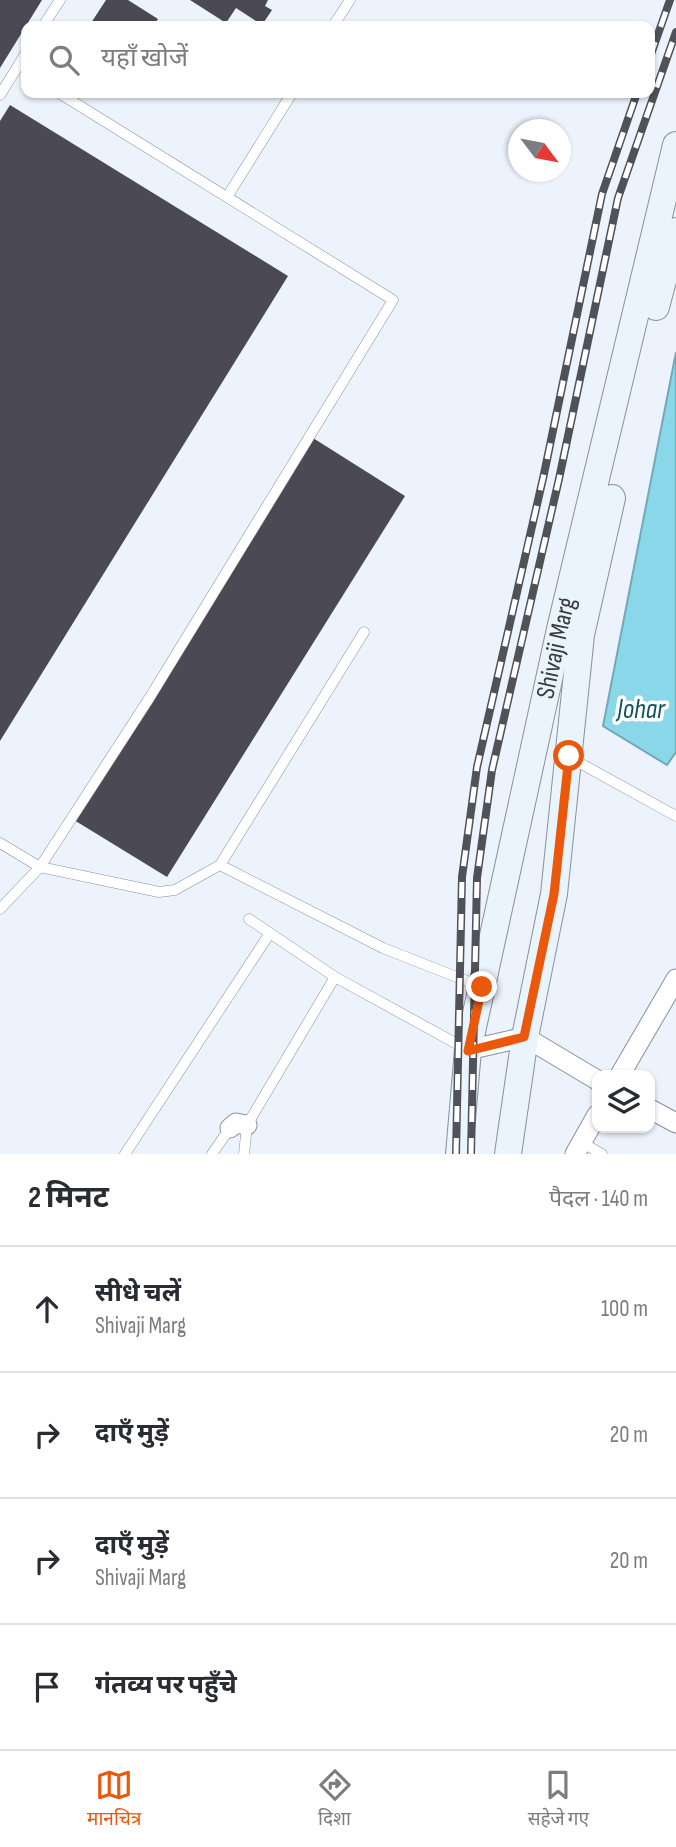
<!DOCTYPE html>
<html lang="hi">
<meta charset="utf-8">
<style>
:root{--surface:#fff;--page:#f2f2f3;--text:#2b2b33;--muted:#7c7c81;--line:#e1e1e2;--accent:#ea580c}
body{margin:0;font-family:"Sofia Sans Condensed","Noto Sans Devanagari",sans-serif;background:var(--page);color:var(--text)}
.controls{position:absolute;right:21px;bottom:21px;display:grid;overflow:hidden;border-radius:14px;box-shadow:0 2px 5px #0004}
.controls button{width:63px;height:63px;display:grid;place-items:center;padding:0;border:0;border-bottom:2px solid var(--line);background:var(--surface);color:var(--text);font:35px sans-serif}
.compass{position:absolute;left:508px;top:119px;width:63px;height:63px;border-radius:50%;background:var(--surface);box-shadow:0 2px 5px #0004;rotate:122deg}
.stop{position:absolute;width:21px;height:21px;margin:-16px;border:5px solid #ea580c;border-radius:50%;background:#fff}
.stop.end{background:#ea580c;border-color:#fff;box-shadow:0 2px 7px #0008}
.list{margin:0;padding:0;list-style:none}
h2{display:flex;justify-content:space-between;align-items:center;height:91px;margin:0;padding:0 28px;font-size:30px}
h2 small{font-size:23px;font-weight:400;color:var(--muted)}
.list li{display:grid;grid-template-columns:46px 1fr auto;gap:21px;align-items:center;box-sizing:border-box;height:126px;padding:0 28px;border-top:2px solid var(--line)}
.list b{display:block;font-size:26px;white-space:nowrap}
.list p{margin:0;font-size:23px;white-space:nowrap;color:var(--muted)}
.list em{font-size:23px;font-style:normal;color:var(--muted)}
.icon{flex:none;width:38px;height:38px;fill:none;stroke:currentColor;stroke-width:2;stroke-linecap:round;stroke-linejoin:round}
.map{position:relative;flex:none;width:676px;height:1154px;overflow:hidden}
.search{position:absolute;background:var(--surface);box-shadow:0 2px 5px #0004;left:21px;right:21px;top:21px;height:77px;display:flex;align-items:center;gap:18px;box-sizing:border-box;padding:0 24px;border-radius:14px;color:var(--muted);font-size:26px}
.sheet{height:595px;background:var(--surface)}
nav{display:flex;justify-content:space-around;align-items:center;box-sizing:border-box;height:98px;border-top:2px solid var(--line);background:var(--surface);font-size:19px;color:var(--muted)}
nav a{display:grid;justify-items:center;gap:4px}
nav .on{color:var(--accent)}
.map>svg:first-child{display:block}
.water{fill:#8bd7ea;stroke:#72a8b7;stroke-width:2}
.building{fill:#4a4954}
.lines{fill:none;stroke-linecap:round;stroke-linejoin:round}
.service-casing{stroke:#8a909c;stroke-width:11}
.minor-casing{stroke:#8a909c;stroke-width:21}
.secondary-casing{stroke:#8a909c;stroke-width:28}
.service{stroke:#fff;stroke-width:10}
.minor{stroke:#fff;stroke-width:19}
.secondary{stroke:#e9f4fd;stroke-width:26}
.rail-casing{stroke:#505259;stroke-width:8}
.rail{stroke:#fff;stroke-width:5;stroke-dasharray:16;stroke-linecap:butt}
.route{stroke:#ea580c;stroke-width:9}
.labels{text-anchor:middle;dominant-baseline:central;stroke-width:7;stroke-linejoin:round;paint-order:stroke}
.street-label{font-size:26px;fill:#393b41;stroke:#fff}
.water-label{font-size:28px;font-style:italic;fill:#115260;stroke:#fff}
</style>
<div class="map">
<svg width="676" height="1154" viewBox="0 0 676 1154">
<rect width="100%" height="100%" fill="#edf3fd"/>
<path class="water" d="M676 352V752L667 765 603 726Z"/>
<path class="building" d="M0 0H42L0 68Z
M106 0H128L158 19 153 26H89Z
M190 0H268L265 6 272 10 262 25 236 8 226 23Z
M10 105 288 276 0 741V121Z
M313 438 405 496 167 877 74 820Z"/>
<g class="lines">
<g class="service-casing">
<path id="service" d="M43 26 60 0
M333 26 350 0
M0 95 26 53
M227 197 292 93
M364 632 220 865 383 948 482 987
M569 757 676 816
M0 843 40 867 159 892 175 890 220 865
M0 909 40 867 150 697 393 300 59 93
M249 919 335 977 468 1050
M581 1142 602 1154
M125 1154 270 933
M212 1154 230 1128
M244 1154 247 1125 335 977"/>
</g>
<g class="minor-casing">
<path id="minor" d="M468 1050 525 1037 597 1080
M620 1075 676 979
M650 1109 676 1123
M230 1128 236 1123 247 1125
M575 1154 597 1115"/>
</g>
<g class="secondary-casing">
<g id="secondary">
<path d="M656 307 676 231"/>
<path id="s1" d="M459 1154 468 1050 560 629 676 145"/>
<path d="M508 1154 525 1037 554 894 581 635 612 498"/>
</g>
</g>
<use href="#service" class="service"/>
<use href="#minor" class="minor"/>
<use href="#secondary" class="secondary"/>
<g class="rail-casing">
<path id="rail" d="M650 57 670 0
M456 1154 462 877 477 767 544 474 602 194 637 93
M471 1154 477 878 492 770 559 479 618 198 676 32"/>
</g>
<use href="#rail" class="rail"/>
</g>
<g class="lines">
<path class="route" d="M482 987 468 1051 524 1037 554 894 569 756"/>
</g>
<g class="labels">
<g class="street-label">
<text stroke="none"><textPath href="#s1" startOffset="516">Shivaji Marg</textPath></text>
</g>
<g class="water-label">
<text x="641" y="709">Johar</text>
</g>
</g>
</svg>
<div class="controls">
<button><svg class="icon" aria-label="layers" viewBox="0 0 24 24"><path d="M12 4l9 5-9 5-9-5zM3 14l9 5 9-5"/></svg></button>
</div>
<svg class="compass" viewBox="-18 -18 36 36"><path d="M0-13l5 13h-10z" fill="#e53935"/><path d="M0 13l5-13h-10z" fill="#7c7c81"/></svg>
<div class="stop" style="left:569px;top:756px"></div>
<div class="stop end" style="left:482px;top:987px"></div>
<div class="search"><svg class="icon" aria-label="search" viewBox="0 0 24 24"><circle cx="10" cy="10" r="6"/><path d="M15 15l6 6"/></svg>यहाँ खोजें</div>
</div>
<section class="sheet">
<h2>2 मिनट<small>पैदल · 140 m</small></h2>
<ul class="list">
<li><svg class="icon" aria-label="ahead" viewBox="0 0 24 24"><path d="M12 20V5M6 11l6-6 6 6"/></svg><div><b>सीधे चलें</b><p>Shivaji Marg</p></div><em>100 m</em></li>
<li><svg class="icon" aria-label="right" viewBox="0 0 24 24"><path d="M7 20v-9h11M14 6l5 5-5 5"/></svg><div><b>दाएँ मुड़ें</b></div><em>20 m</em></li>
<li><svg class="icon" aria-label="right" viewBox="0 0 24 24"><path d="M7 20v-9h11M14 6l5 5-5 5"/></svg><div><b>दाएँ मुड़ें</b><p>Shivaji Marg</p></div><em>20 m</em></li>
<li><svg class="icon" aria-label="arrive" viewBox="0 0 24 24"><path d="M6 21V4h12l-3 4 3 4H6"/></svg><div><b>गंतव्य पर पहुँचे</b></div></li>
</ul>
</section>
<nav>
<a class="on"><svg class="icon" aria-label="map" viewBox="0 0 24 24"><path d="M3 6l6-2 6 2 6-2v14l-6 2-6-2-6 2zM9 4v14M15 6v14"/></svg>मानचित्र</a>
<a><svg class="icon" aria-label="directions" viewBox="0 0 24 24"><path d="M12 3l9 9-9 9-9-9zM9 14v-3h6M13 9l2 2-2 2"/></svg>दिशा</a>
<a><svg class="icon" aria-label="saved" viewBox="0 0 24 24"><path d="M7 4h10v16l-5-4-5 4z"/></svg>सहेजे गए</a>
</nav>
